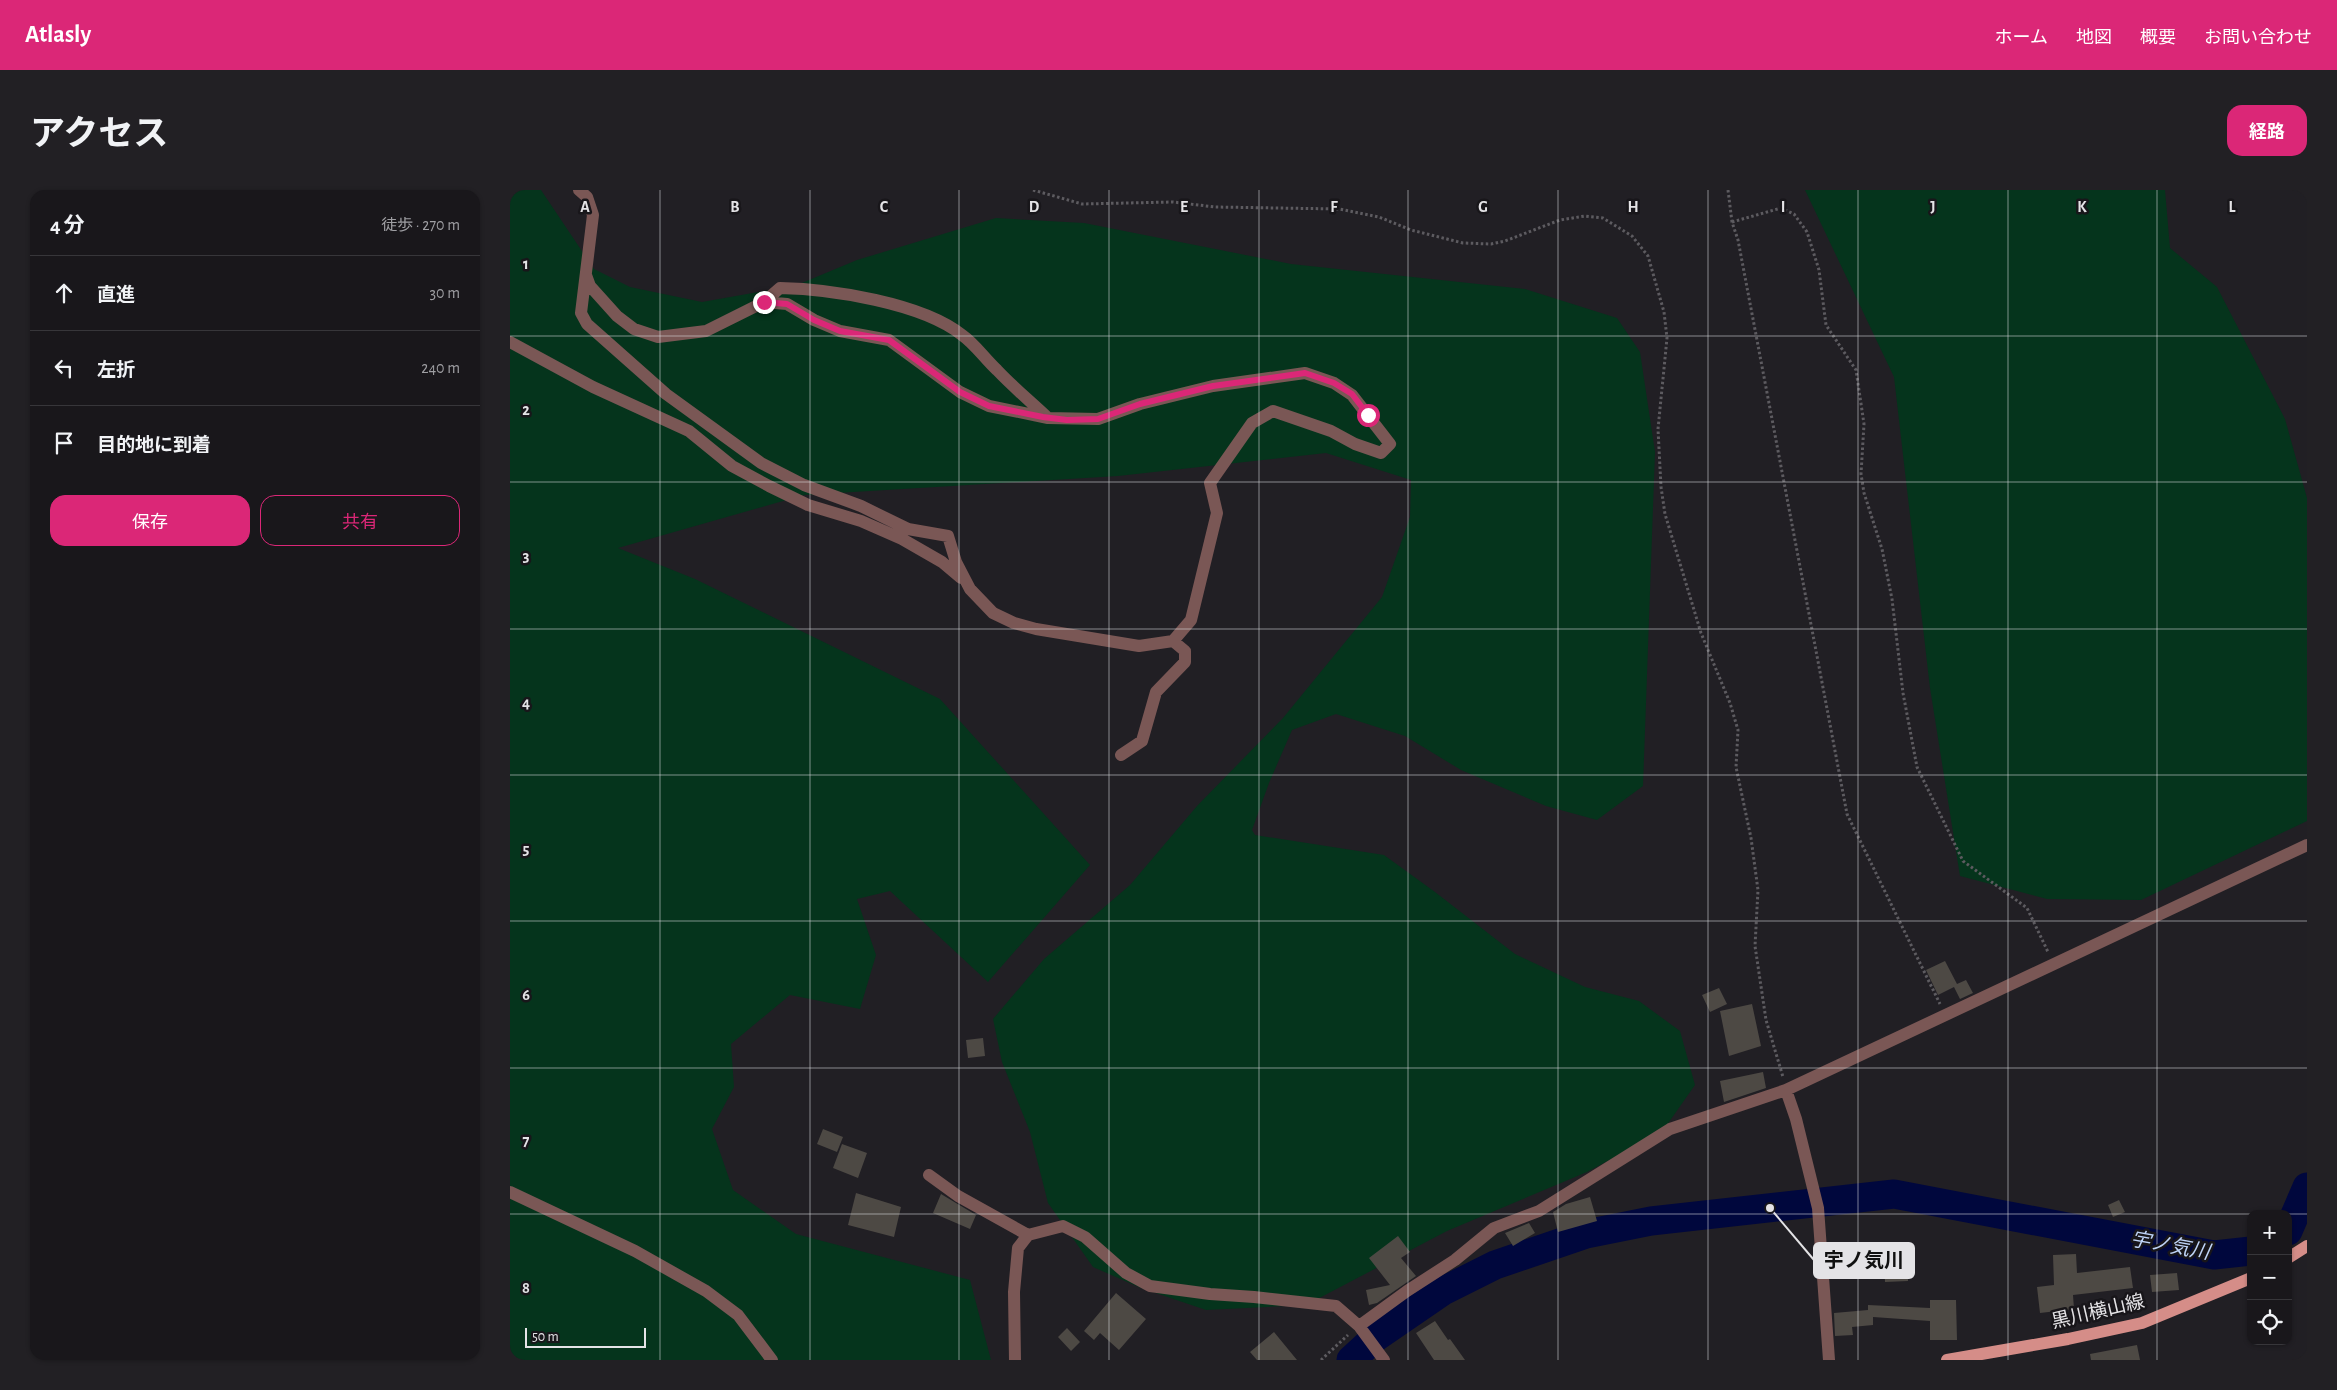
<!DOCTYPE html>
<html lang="ja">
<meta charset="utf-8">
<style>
:root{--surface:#19171b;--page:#222024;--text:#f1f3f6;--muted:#9f9fa3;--line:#37363a;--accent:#db2777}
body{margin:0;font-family:"Alegreya Sans","Noto Sans JP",sans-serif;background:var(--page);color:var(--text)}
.controls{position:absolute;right:15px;bottom:15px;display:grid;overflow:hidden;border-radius:10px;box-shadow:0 1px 4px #0004}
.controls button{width:45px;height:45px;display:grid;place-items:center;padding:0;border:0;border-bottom:1px solid var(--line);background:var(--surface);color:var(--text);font:25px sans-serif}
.scale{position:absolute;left:15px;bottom:12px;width:121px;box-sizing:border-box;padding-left:5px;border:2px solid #e4e3e6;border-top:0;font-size:14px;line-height:18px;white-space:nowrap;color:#e4e3e6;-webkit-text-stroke:4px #18161a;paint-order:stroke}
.stop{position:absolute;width:15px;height:15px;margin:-11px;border:4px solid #db2777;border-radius:50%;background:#fff}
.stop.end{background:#db2777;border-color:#fff;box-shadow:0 1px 5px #0008}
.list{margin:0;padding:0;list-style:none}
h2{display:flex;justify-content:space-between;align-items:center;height:65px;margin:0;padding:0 20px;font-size:21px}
h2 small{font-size:16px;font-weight:400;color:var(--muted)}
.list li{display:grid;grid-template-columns:32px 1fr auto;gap:15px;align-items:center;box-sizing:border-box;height:75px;padding:0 20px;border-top:1px solid var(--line)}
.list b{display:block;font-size:19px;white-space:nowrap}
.list em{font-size:16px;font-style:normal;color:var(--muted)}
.actions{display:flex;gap:10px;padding:15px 20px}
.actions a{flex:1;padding:11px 0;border:1px solid var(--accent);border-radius:15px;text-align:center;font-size:18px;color:var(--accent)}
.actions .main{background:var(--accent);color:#fff}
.icon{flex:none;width:28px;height:28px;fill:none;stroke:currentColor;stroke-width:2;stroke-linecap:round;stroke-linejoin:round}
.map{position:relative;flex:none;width:1797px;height:1170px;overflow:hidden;border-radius:15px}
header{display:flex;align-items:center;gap:30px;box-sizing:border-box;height:70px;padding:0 25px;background:var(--accent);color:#fff}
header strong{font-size:24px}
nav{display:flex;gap:28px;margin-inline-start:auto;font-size:18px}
.intro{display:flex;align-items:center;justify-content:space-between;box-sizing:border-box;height:120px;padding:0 30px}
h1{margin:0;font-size:35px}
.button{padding:12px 22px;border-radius:15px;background:var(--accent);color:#fff;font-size:18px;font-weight:700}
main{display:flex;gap:30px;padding:0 30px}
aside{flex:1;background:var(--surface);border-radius:15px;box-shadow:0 1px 4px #0004}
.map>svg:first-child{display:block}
.green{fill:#05341c}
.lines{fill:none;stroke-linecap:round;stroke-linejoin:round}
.river{stroke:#00073d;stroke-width:29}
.building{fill:#4d4944}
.path{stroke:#5d5b60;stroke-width:3;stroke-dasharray:2.5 2.5;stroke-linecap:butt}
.minor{stroke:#7a5755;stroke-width:12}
.major{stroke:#d58d88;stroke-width:12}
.route{stroke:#db2777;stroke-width:6}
.grid{fill:none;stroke:#e4e3e6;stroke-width:1;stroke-opacity:0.55}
.labels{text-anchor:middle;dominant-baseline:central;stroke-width:5;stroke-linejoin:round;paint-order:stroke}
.street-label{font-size:19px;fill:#e4e3e6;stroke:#18161a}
.water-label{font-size:20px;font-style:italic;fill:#bfd4f7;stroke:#18161a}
.grid-label{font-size:16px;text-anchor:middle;font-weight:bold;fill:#e4e3e6;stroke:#18161a;stroke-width:5;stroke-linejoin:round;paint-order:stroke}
.leader{fill:none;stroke:#e4e3e6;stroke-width:2}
.callout-dot{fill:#e4e3e6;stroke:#18161a;stroke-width:2}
.callout{fill:#e4e3e6;stroke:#e4e3e6;stroke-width:2}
.callout-label{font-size:20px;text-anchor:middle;font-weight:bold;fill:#111}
</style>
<header>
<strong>Atlasly</strong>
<nav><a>ホーム</a><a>地図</a><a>概要</a><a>お問い合わせ</a></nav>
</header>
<div class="intro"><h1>アクセス</h1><a class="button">経路</a></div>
<main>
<aside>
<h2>4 分<small>徒歩 · 270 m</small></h2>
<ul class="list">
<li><svg class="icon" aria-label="ahead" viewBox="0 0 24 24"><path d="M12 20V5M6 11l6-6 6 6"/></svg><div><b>直進</b></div><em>30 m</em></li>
<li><svg class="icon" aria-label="left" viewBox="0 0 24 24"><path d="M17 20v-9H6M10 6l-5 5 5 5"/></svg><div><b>左折</b></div><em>240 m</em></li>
<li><svg class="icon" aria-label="arrive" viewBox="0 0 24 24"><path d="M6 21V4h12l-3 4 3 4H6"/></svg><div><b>目的地に到着</b></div></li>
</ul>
<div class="actions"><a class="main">保存</a><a>共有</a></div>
</aside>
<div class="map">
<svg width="1797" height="1170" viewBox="0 0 1797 1170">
<rect width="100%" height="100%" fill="#211f24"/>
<path class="green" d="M0 0H31L84 79 120 97 192 112 287 95 347 70 486 28 574 33 781 74 1015 99 1107 128 1130 162 1145 262 1133 596 1087 630 1036 616 951 580 895 546 826 524 782 540 759 593 742 640 745 645 874 665 925 702 1005 764 1075 797 1129 811 1170 841 1185 895 1152 942 1077 982 937 1041 796 1115 696 1120 631 1098 583 1077 538 1013 520 942 492 872 483 829 534 769 620 695 687 616 773 528 872 407 900 327 901 290 816 263 608 286 294 305 108 358 185 389 430 509 580 675 478 792 380 701 347 709 366 765 350 819 280 805 221 854 224 897 202 939 223 1000 286 1044 460 1090 481 1170H0Z
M1295 0H1655L1660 58 1707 97 1775 229 1797 308V631L1631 710 1537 709 1450 686 1420 498 1384 187Z"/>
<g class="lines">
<path class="river" d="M1778 1041 1797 997
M841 1170 866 1147 933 1101 985 1075 1076 1044 1141 1031 1384 1004 1704 1065 1741 1061"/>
</g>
<path class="building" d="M1435 771 1447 794 1456 790 1463 803 1450 809 1444 797 1428 805 1416 780Z
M1209 798 1217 814 1200 822 1192 805Z
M1242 814 1251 856 1219 866 1210 821Z
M473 848 475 866 458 868 456 850Z
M1253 882 1256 898 1214 912 1210 891Z
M313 939 333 947 327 962 307 954Z
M332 954 357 963 348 988 323 978Z
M346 1003 391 1017 384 1047 338 1035Z
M431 1004 466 1025 460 1039 423 1023Z
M1080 1007 1087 1031 1048 1042 1043 1022 1056 1014Z
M1609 1010 1615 1022 1603 1027 1598 1015Z
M1019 1033 1025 1043 1003 1056 995 1043Z
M888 1046 900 1062 891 1068 906 1086 867 1113 859 1115 856 1100 880 1095 859 1068Z
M1566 1064 1567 1083 1620 1077 1623 1098 1563 1105 1564 1119 1530 1123 1527 1097 1544 1095 1543 1065Z
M1397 1070 1398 1091 1375 1092 1374 1072Z
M1667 1083 1669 1100 1642 1102 1640 1085Z
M606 1103 636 1129 609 1160 590 1143 584 1150 574 1141Z
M1420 1110H1446L1447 1150H1420V1131L1363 1127V1135L1342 1137 1343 1145 1325 1146 1324 1123 1358 1120V1115L1420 1118Z
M925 1131 938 1150 940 1149 955 1170H924L906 1143Z
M557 1138 570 1152 561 1161 548 1147Z
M764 1142 787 1170H747L740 1162Z
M1627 1155 1630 1170H1581L1580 1164Z"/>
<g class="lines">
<path class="path" d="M523 0 572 14 663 12 705 17 829 19 869 27 901 40 953 53 981 54 995 51 1050 30 1075 26 1093 28 1122 46 1138 66 1154 122 1157 148 1148 239 1151 297 1155 324 1191 443 1220 513 1228 540 1226 577 1241 648 1248 700 1245 756 1256 830 1273 887
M1218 0 1222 32 1228 50 1337 624 1430 814
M1222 32 1271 18 1284 24 1297 42 1309 80 1316 135 1346 180 1354 234 1351 284 1354 303 1372 359 1382 409 1393 503 1407 577 1453 671 1517 718 1538 762
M811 1170 838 1145"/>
<path class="minor" d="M69 0 77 7 83 25 71 123 77 134 156 204 251 273 294 295 351 316 398 339 438 346 446 372 460 399 483 423 504 433 526 439 629 456 663 451 675 461V472L646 502 632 551 611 565
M76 85 80 96 107 126 124 139 148 147 196 141 254 112 277 114 304 130 330 141 379 150 450 202 479 216 538 228 588 229 630 214 703 196 795 183 824 193 842 205 880 254 871 263 845 254 821 241 763 221 742 233 700 293 707 323 681 430 663 451
M254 112 270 98C321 99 412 113 452 145 465 154 475 169 487 180 503 197 520 211 537 227
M0 152 83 197 179 241 222 276 259 296 298 315 351 331 392 349 432 372 451 388
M1276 900 1286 929 1308 1018 1319 1170
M419 985 448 1006 518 1045
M0 1002 125 1061 196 1101 228 1125 262 1170
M849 1136 897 1101 945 1070 984 1038 1029 1021 1160 939 1276 900 1797 655
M505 1170 504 1102 508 1058 518 1045 553 1036 575 1047 616 1083 640 1096 700 1104 744 1107 826 1116 849 1136 874 1170"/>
<path class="major" d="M1778 1068 1797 1056
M1437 1170 1558 1149 1632 1133 1741 1088"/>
</g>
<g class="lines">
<path class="route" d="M254 112 277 114 304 130 330 141 379 150 450 202 479 216 533 227 557 230 588 229 630 214 703 196 795 183 824 193 842 204 858 225"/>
</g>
<path class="grid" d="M150 0V1170M300 0V1170M449 0V1170M599 0V1170M749 0V1170M898 0V1170M1048 0V1170M1198 0V1170M1348 0V1170M1498 0V1170M1647 0V1170M0 146H1797M0 292H1797M0 439H1797M0 585H1797M0 731H1797M0 878H1797M0 1024H1741M1741 1024H1778M1778 1024H1797"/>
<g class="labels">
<g class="street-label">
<text transform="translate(1588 1122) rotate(-13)">黒川横山線</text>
</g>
<g class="water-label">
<text transform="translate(1660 1056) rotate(10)">宇ノ気川</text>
</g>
</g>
<g class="grid-label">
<text x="75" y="22">A</text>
<text x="225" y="22">B</text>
<text x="374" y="22">C</text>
<text x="524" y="22">D</text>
<text x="674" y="22">E</text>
<text x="824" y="22">F</text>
<text x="973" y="22">G</text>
<text x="1123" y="22">H</text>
<text x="1273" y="22">I</text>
<text x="1423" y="22">J</text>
<text x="1572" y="22">K</text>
<text x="1722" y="22">L</text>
<text x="16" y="79">1</text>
<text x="16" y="225">2</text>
<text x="16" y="371">3</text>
<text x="16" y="518">4</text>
<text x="16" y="664">5</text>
<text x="16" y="810">6</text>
<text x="16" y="956">7</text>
<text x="16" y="1103">8</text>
</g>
<path class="leader" d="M1260 1018L1304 1070"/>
<circle class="callout-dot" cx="1260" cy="1018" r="5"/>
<rect class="callout" x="1304" y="1053" width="100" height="35" rx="5"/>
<g class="callout-label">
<text x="1354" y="1077">宇ノ気川</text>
</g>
</svg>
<div class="controls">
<button>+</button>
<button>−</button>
<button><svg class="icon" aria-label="locate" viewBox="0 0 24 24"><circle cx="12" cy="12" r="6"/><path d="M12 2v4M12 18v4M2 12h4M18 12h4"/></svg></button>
</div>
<div class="scale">50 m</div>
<div class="stop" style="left:858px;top:225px"></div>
<div class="stop end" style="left:254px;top:112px"></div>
</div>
</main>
